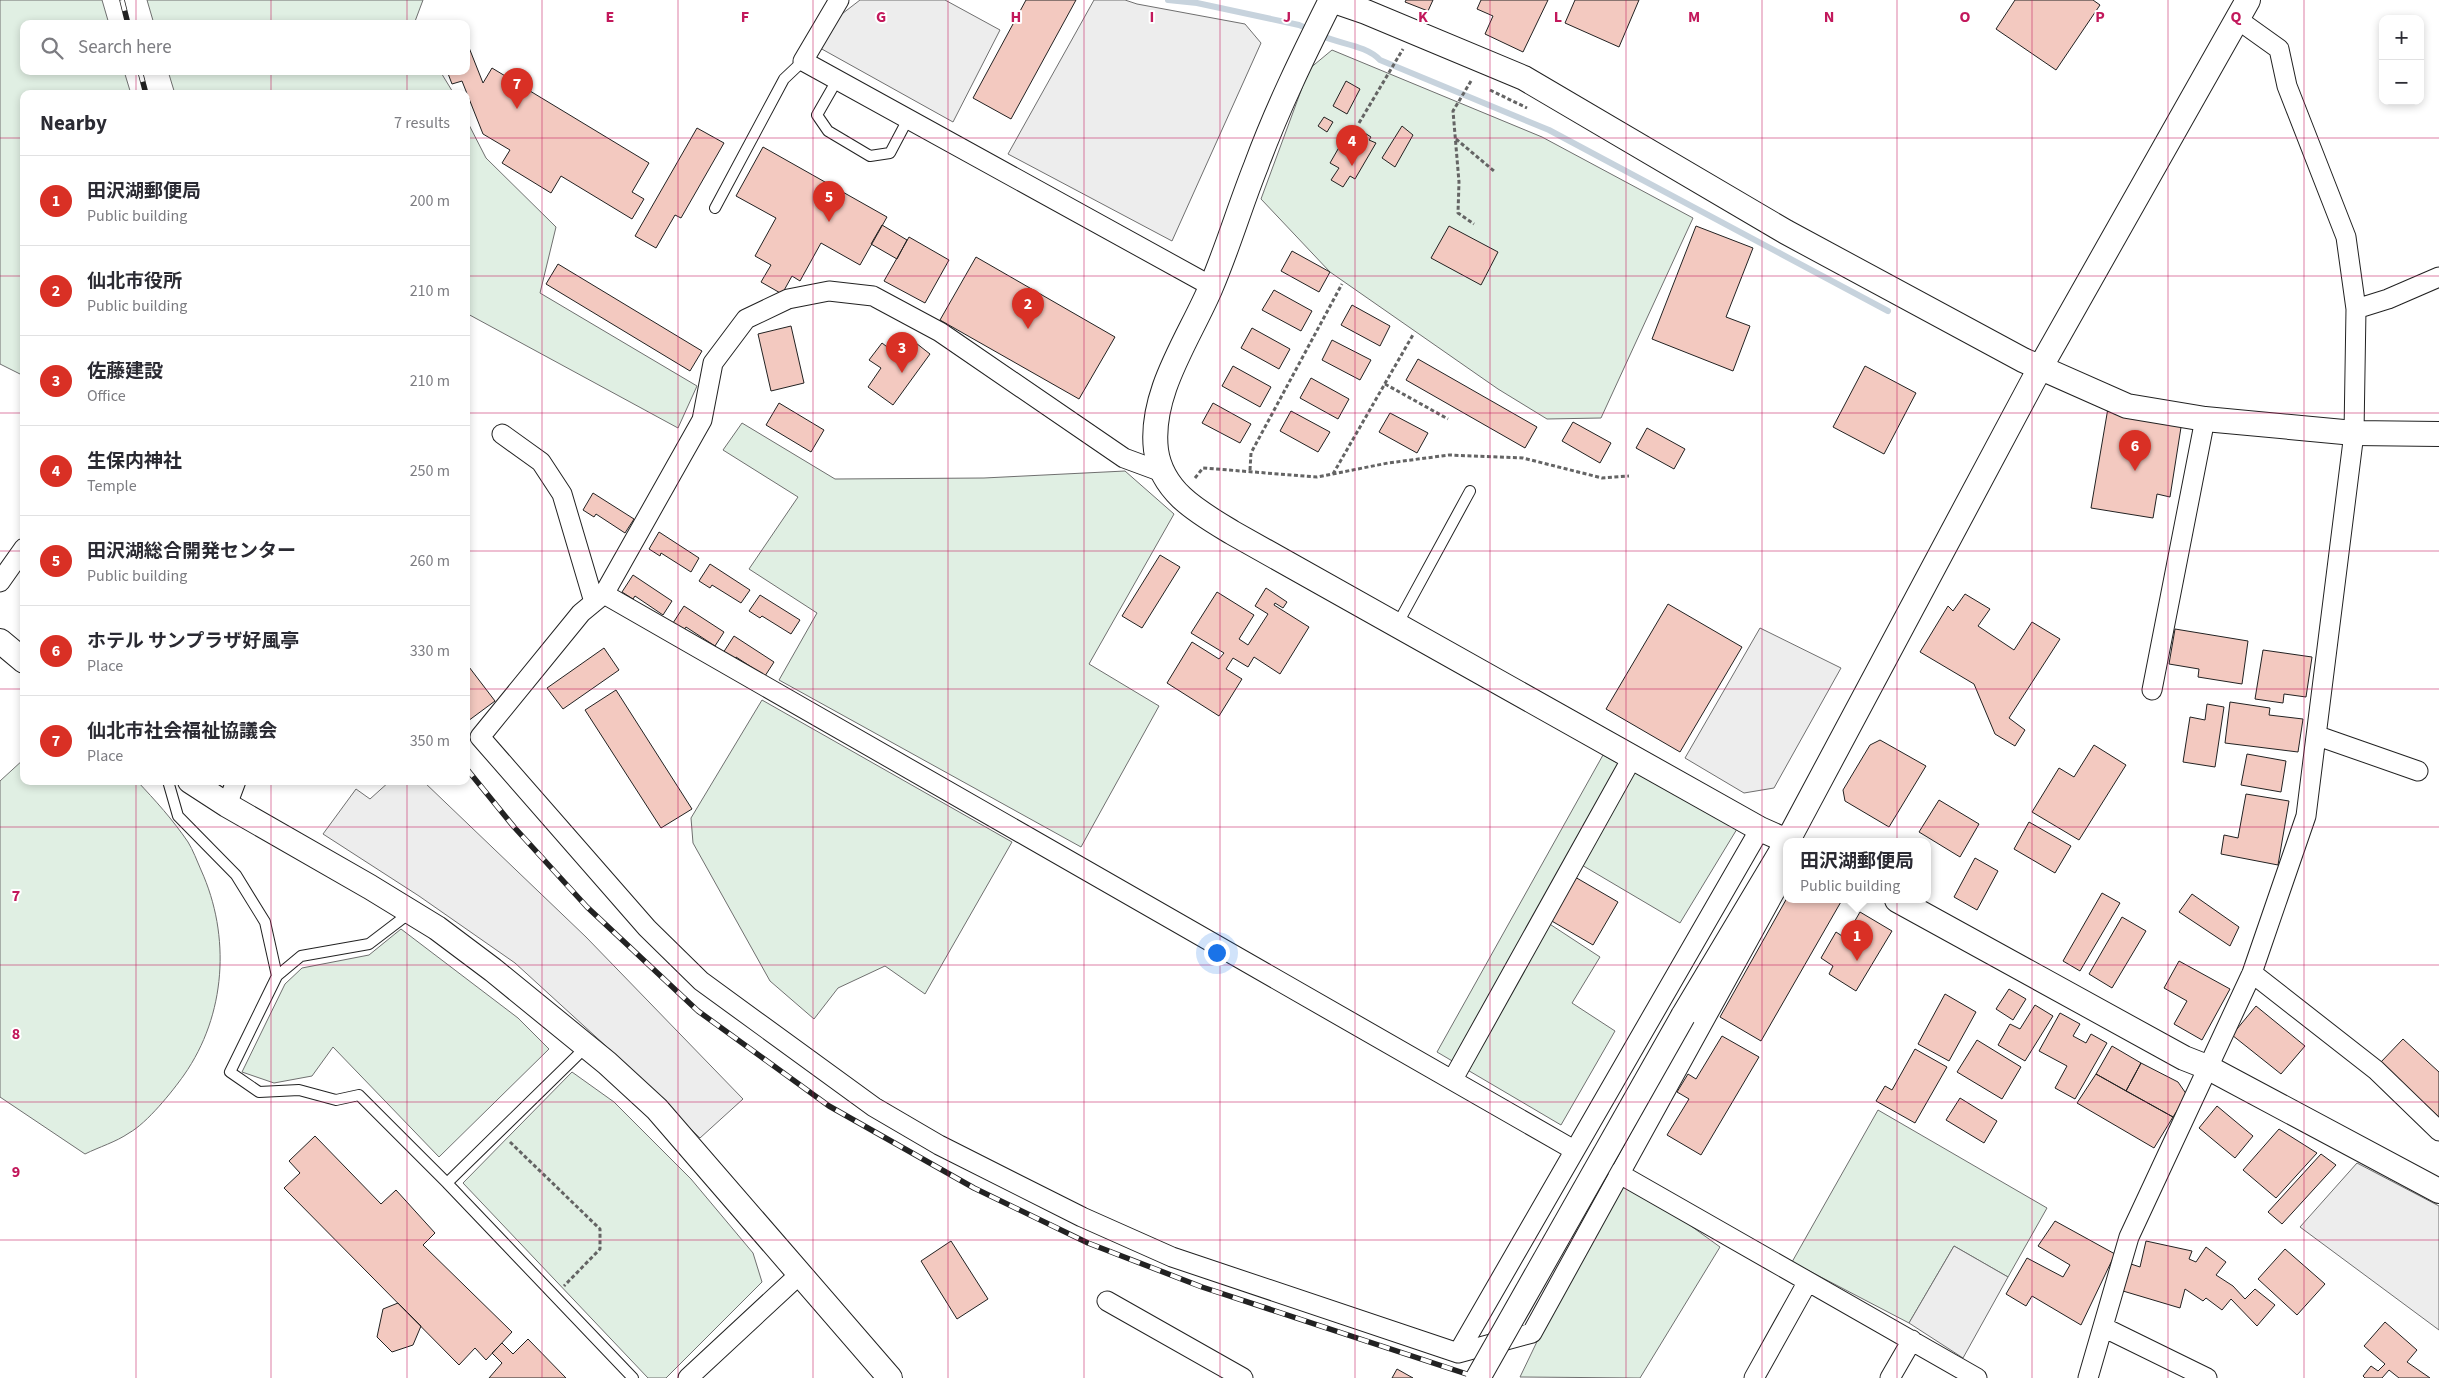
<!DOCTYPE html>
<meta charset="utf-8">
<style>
:root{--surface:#fff;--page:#f2f2f3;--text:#2b2b33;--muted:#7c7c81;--line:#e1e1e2;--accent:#d93025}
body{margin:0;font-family:"Source Sans 3","Noto Sans JP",sans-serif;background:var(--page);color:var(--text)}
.controls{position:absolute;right:15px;top:15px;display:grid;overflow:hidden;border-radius:10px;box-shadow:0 2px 8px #0003}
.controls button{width:45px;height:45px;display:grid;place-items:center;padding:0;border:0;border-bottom:1px solid var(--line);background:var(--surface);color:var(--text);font:25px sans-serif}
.you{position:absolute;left:1216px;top:952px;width:18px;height:18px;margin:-12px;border:4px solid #fff;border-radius:50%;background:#1a73e8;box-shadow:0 0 0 8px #1a73e833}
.badge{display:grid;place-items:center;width:32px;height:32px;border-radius:50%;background:var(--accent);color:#fff;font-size:16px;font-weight:700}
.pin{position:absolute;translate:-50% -41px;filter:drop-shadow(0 1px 2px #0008)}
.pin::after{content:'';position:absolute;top:26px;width:18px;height:15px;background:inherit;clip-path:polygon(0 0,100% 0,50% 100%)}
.popup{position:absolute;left:1783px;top:838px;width:148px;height:65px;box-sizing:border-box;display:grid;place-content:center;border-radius:10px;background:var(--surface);filter:drop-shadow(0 1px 4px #0005);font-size:16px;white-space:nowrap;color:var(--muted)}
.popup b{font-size:19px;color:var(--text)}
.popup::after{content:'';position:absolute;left:50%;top:100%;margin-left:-10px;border:10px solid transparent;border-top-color:var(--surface)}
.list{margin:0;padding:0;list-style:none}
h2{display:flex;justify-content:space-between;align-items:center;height:65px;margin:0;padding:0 20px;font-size:21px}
h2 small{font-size:16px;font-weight:400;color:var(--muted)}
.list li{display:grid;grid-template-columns:32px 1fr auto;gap:15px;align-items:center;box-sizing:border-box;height:90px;padding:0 20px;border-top:1px solid var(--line)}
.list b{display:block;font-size:19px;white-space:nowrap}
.list p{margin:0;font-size:16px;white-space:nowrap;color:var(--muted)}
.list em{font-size:16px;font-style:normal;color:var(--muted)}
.icon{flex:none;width:28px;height:28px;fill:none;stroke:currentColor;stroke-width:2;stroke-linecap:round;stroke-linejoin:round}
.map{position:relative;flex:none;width:2439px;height:1378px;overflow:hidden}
.search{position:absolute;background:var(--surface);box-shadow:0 2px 8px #0003;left:20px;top:20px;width:450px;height:55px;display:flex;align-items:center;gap:12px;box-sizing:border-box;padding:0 18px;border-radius:10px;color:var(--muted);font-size:19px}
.panel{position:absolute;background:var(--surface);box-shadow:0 2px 8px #0003;left:20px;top:90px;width:450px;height:695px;border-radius:10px}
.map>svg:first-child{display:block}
.green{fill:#e0efe3;stroke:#6f6f6f}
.parking{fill:#ededed;stroke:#6f6f6f}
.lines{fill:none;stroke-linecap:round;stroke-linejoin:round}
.stream{stroke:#c7d3dd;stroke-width:6}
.building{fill:#f3c9c0;stroke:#222}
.service-casing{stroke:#222;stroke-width:12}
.minor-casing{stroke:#222;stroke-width:21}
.tertiary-casing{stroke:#222;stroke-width:26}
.path{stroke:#646464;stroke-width:3;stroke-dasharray:4 2.5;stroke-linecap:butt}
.service{stroke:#fff;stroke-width:10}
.minor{stroke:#fff;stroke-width:19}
.tertiary{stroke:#fff;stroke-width:24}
.rail-casing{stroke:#222;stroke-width:5.5}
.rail{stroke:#fff;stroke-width:4;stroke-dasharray:11;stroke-linecap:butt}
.tertiary-bridge-casing{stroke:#222;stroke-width:26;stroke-linecap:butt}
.tertiary-bridge{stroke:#fff;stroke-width:24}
.grid{fill:none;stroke:#c2185b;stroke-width:1;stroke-opacity:0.55}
.grid-label{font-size:16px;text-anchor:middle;font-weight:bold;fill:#c2185b;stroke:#fff;stroke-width:4;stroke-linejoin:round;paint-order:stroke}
</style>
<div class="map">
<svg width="2439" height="1378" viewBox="0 0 2439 1378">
<rect width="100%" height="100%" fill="#fff"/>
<path class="green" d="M0 0H102L109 24H24V71H124L131 94H24V376L0 364Z
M147 0H423L414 24H154Z
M1332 50 1542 137 1693 218 1601 418 1547 419 1498 389 1330 272 1261 199 1309 69Z
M168 71H440L454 94H175Z
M466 119 486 158 556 227 540 293 697 386 678 428 466 313Z
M742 423 835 479 984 478 1125 471 1174 514 1089 664 1159 706 1081 847 779 680 817 613 749 569 798 497 723 450Z
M762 700 1012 842 925 994 885 966 838 988 814 1019 770 981 693 843 691 818Z
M1603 755 1737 829 1680 923 1575 861 1542 919 1600 957 1572 1003 1615 1031 1561 1125 1437 1052Z
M24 759V781H137C155 800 173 820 188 842 193 850 197 861 201 870 231 936 226 1015 184 1075 172 1092 147 1123 129 1133 116 1142 99 1147 85 1154L0 1097V781Z
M401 929 518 1018 549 1049 439 1157 333 1047 312 1076 274 1083 242 1072 285 984 302 968 369 955Z
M572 1072 614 1102 691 1179 753 1253 762 1282 666 1378H648L463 1183Z
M1878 1110 2047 1208 2008 1277 1954 1246 1909 1323 1792 1262Z
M1618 1173 1720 1247 1640 1378 1520 1377Z"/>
<path class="parking" d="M860 0H945L1000 30 953 122 820 48 838 17Z
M1094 0H1125L1137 4 1245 24 1261 43 1172 241 1008 154Z
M1760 628 1841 668 1774 788 1744 793 1685 758Z
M390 781H423L586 937 743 1099 700 1138 607 1047 515 963 419 896 323 834 356 789 370 799Z
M2357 1163 2439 1206V1330L2300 1227Z
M1954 1246 2008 1277 1963 1358 1909 1323Z"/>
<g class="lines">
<path class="stream" d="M1168 0 1197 3 1299 25 1311 30
M1320 35C1339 44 1366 45 1380 60L1549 130 1888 311"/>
</g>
<path class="building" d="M1026 0H1076L1011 119 973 98Z
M1406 0H1433L1428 11 1405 2Z
M1481 0H1548L1523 52 1485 34 1493 16 1477 9Z
M1575 0H1639L1619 47 1565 23Z
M2015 0H2093L2100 5 2056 70 1996 29Z
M466 40 483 83 492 68 649 163 632 192 644 199 632 219 561 176 551 193 502 163 510 150 483 134 462 81 452 84 447 71H466Z
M1346 81 1360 89 1347 114 1333 106Z
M1324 117 1333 122 1327 132 1318 126Z
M1402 126 1413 135 1395 167 1382 158Z
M697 128 724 143 681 218 675 215 656 248 635 236Z
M1349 130 1357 135 1360 130 1371 137 1369 140 1376 143 1355 179 1350 176 1343 187 1331 180 1339 168 1330 163Z
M763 147 887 217 860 265 821 243 800 281 792 276 782 294 761 282 771 265 755 256 776 218 736 196Z
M882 225 907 240 897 259 871 244Z
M1449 226 1498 252 1481 285 1431 258Z
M1696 226 1753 248 1726 317 1750 326 1733 371 1652 339Z
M909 237 949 260 925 303 884 281Z
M1292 251 1330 272 1319 292 1281 271Z
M976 257 1115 337 1079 399 940 320Z
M558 264 702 351 690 371 546 284Z
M1274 290 1312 311 1301 331 1262 310Z
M1352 305 1390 326 1380 346 1341 325Z
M791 326 804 383 771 391 758 334Z
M1252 328 1290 349 1279 369 1241 348Z
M907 336 930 354 893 405 868 387 881 368 869 360 882 343 895 353Z
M1332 340 1371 360 1360 380 1322 360Z
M1418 359 1537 427 1525 448 1406 380Z
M1233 366 1271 387 1260 407 1222 386Z
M1865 366 1916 393 1884 454 1833 427Z
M1311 378 1349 399 1338 419 1300 398Z
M779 403 824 430 811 452 766 425Z
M1213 403 1251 424 1240 443 1202 423Z
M2108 408 2182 421 2170 497 2157 494 2153 518 2091 508Z
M1291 411 1330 432 1318 452 1280 431Z
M1390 413 1428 433 1417 453 1379 432Z
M1573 422 1611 443 1600 463 1562 441Z
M1647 428 1685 449 1674 469 1636 448Z
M593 493 634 519 625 533 596 514 594 517 583 510Z
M659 532 699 558 691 572 661 553 660 556 649 549Z
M1160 555 1180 567 1142 628 1122 616Z
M710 564 750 590 741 603 712 585 710 588 699 581Z
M633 575 672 601 663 615 635 596 633 599 622 592Z
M1266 588 1287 602 1283 608 1275 603 1274 605 1309 627 1280 674 1254 657 1248 667 1233 658 1226 669 1242 679 1219 716 1167 683 1192 642 1219 659 1224 653 1191 633 1217 592 1254 615 1239 639 1248 645 1268 614 1255 606Z
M1965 594 1990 609 1978 626 2014 650 2032 622 2060 639 2009 718 2025 730 2015 746 1995 734 1974 684 1920 652 1948 606 1953 611Z
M760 595 800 620 791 634 762 616 760 618 749 611Z
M1668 604 1742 647 1680 752 1606 709Z
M684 606 724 632 715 646 686 627 684 630 673 623Z
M2175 629 2248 641 2242 684 2198 677 2199 669 2169 664Z
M734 636 774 662 765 676 736 657 734 660 723 653Z
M604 648 619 670 563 709 547 688Z
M2263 650 2312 657 2306 697 2284 694 2283 703 2255 699Z
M466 663 495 701 468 721 466 718Z
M616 690 692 809 661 828 585 710Z
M2230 702 2270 708 2269 715 2303 719 2298 752 2225 743Z
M2207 704 2224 707 2215 767 2183 762 2190 717 2205 720Z
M1880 740 1926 766 1889 827 1845 801 1843 790 1870 745Z
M2094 745 2126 765 2079 840 2032 812 2059 768 2074 777Z
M2247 754 2286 761 2281 792 2241 785Z
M2246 794 2289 801 2278 865 2221 854 2224 835 2238 838Z
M1939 800 1979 824 1960 857 1919 832Z
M2029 822 2071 846 2055 873 2014 849Z
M1975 858 1998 871 1977 910 1954 897Z
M1575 877 1618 902 1593 945 1550 920Z
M2102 893 2120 903 2080 971 2063 961Z
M2192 894 2239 927 2230 946 2179 912Z
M1787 898 1842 900 1761 1041 1720 1017Z
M1860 912 1892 931 1856 991 1829 974 1833 966 1821 958 1836 932 1845 938Z
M2122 917 2146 931 2112 988 2089 974Z
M2179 961 2230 989 2202 1040 2174 1024 2187 1001 2164 988Z
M2009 989 2026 999 2013 1020 1996 1009Z
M1945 994 1976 1012 1949 1061 1918 1044Z
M2035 1005 2053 1016 2025 1061 1998 1045 2010 1024 2020 1029Z
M2256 1006 2305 1046 2281 1074 2232 1035Z
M2060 1013 2080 1024 2073 1036 2086 1043 2091 1034 2107 1043 2075 1099 2055 1088 2067 1066 2039 1051Z
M1722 1036 1759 1057 1701 1155 1667 1135 1689 1099 1677 1092 1688 1074 1696 1079Z
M2403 1039 2439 1072V1117L2380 1063Z
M1977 1040 2021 1067 2002 1099 1957 1072Z
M2112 1046 2141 1063 2126 1091 2096 1074Z
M1915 1049 1947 1067 1915 1123 1876 1101 1885 1086 1892 1090Z
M2141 1063 2178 1082 2187 1095 2173 1117 2126 1091Z
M2096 1074 2173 1117 2154 1148 2077 1103Z
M1960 1098 1997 1121 1984 1143 1946 1120Z
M2217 1106 2253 1136 2235 1158 2199 1128Z
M2279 1129 2317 1153 2276 1198 2243 1170Z
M315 1136 381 1204 396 1190 435 1233 423 1245 512 1332 486 1360 475 1348 459 1365 284 1188 300 1173 289 1161Z
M2321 1154 2336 1165 2282 1224 2268 1212Z
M2055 1221 2115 1254 2081 1325 2032 1296 2026 1306 2006 1294 2027 1258 2063 1277 2070 1265 2038 1246Z
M951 1241 988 1299 957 1319 921 1261Z
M2146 1241 2192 1251 2189 1259 2196 1262 2206 1247 2226 1262 2216 1275 2233 1286 2245 1299 2255 1289 2275 1305 2257 1326 2231 1299 2222 1310 2206 1298 2203 1301 2185 1289 2180 1308 2123 1291 2131 1264 2140 1267Z
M2285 1249 2325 1284 2297 1315 2258 1279Z
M398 1303 421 1326 413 1345 392 1352 377 1337 383 1309Z
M2385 1322 2417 1350 2407 1362 2430 1378H2399L2389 1370 2382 1378H2365L2363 1376 2371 1366 2378 1371 2385 1364 2364 1346Z
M528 1339 566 1378H489L502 1363 492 1353 502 1343 513 1354Z
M1397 1369 1413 1378H1392Z"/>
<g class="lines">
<g class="service-casing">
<path id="service" d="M837 80 817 115 828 131 870 156 890 153 908 119
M715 208 784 79 803 61
M1397 625 1470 491
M168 781 178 816 236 875 265 922 277 976
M411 912 369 944 301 956 277 976 230 1072 259 1092 299 1090 336 1100 359 1095 447 1183 633 1378
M447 1183 587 1046"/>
</g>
<g class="minor-casing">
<path id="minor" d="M839 0 803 61 1211 286
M2356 309 2388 299 2439 277
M502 434 541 462 562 494 594 602
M1162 472 1124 458 940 332 873 296 829 291 788 299 746 319 713 363 702 420 604 594 581 613 480 737 647 928 701 981 874 1107 939 1145 1082 1217 1172 1257 1458 1353 1532 1333 1787 870
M0 582 24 548
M604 594 1574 1150
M2152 690 2205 419
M2318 736 2418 771
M227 805 236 781
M2252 973 2376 1070 2439 1131
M1453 1079 1632 758
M1618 1173 1977 1378
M1107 1301 1243 1378
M2103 1327 2207 1378
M1458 1353 1760 829
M688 1378 800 1274
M1754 1378 1807 1283
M1890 1378 1912 1340
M2088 1378 2129 1237 2252 973 2306 816 2354 433 2356 309 2346 237 2287 86 2279 49 2237 19"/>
</g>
<g class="tertiary-casing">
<path id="tertiary" d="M1331 0C1304 54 1277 109 1256 166 1240 206 1228 247 1211 287 1190 337 1149 393 1156 450 1162 493 1200 513 1233 533L1760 829 1789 842
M1331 0 1366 12 1524 78 1786 232 2023 360 2127 406 2205 419 2354 433 2439 434
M0 641 24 661
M190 781 227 805 370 887 437 928 493 970 607 1063 657 1109 890 1378
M1897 900 2184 1058 2207 1067 2439 1191
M1683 1016 1787 842 2040 368 2248 0"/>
</g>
<path class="path" d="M1471 81 1453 111 1459 182 1458 213 1474 224
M1490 90 1527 108
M1359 123 1403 49
M1456 139 1494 171
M1385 384 1448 419
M1250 470 1251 453 1342 284
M1333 474 1414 333
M1195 478 1203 468 1317 477 1388 463 1449 455 1523 458 1602 478 1629 476
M510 1142 600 1229V1249L564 1286"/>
<use href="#service" class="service"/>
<use href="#minor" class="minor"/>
<use href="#tertiary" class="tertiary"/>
<g class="rail-casing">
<path id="rail" d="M122 0 128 24
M140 71 146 94
M466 768 514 827 587 907 698 1011 829 1106 974 1188 1088 1243 1202 1287 1479 1378"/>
</g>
<use href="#rail" class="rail"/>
<g class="tertiary-bridge-casing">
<path id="tertiary-bridge" d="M1478 1378 1683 1016"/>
</g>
<use href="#tertiary-bridge" class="tertiary-bridge"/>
</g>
<path class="grid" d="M136 0V24M271 0V24M407 0V24M542 0V1378M678 0V1378M813 0V1378M948 0V1378M1084 0V1378M1220 0V1378M1355 0V1378M1490 0V1378M1626 0V1378M1762 0V1378M1897 0V1378M2032 0V1378M2168 0V1378M2304 0V1378M136 71V94M271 71V94M407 71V94M0 138H24M466 138H2439M0 276H24M466 276H2439M0 413H24M466 413H2439M0 551H24M466 551H2439M0 689H24M466 689H2439M136 781V1378M271 781V1378M407 781V1378M0 827H2439M0 965H2439M0 1102H2439M0 1240H2439"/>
<g class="grid-label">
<text x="610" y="22">E</text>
<text x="745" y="22">F</text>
<text x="881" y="22">G</text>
<text x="1016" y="22">H</text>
<text x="1152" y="22">I</text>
<text x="1287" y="22">J</text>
<text x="1423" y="22">K</text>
<text x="1558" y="22">L</text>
<text x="1694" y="22">M</text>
<text x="1829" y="22">N</text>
<text x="1965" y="22">O</text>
<text x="2100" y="22">P</text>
<text x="2236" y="22">Q</text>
<text x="16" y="901">7</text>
<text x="16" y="1039">8</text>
<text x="16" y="1177">9</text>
</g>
</svg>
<div class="controls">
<button>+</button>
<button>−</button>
</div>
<div class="you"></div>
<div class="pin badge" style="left:1857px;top:961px">1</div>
<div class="popup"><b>田沢湖郵便局</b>Public building</div>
<div class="pin badge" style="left:1028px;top:329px">2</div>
<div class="pin badge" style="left:902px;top:373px">3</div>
<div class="pin badge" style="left:1352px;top:166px">4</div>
<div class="pin badge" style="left:829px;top:222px">5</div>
<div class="pin badge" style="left:2135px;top:471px">6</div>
<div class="pin badge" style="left:517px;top:109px">7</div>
<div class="search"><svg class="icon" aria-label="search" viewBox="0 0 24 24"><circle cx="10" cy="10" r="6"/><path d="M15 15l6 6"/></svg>Search here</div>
<section class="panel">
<h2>Nearby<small>7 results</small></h2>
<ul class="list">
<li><span class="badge">1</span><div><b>田沢湖郵便局</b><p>Public building</p></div><em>200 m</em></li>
<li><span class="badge">2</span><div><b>仙北市役所</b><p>Public building</p></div><em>210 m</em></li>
<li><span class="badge">3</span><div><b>佐藤建設</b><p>Office</p></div><em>210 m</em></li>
<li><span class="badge">4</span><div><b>生保内神社</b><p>Temple</p></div><em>250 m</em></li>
<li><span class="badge">5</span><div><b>田沢湖総合開発センター</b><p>Public building</p></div><em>260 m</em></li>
<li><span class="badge">6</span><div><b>ホテル サンプラザ好風亭</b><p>Place</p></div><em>330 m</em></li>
<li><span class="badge">7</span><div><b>仙北市社会福祉協議会</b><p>Place</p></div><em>350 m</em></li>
</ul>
</section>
</div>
